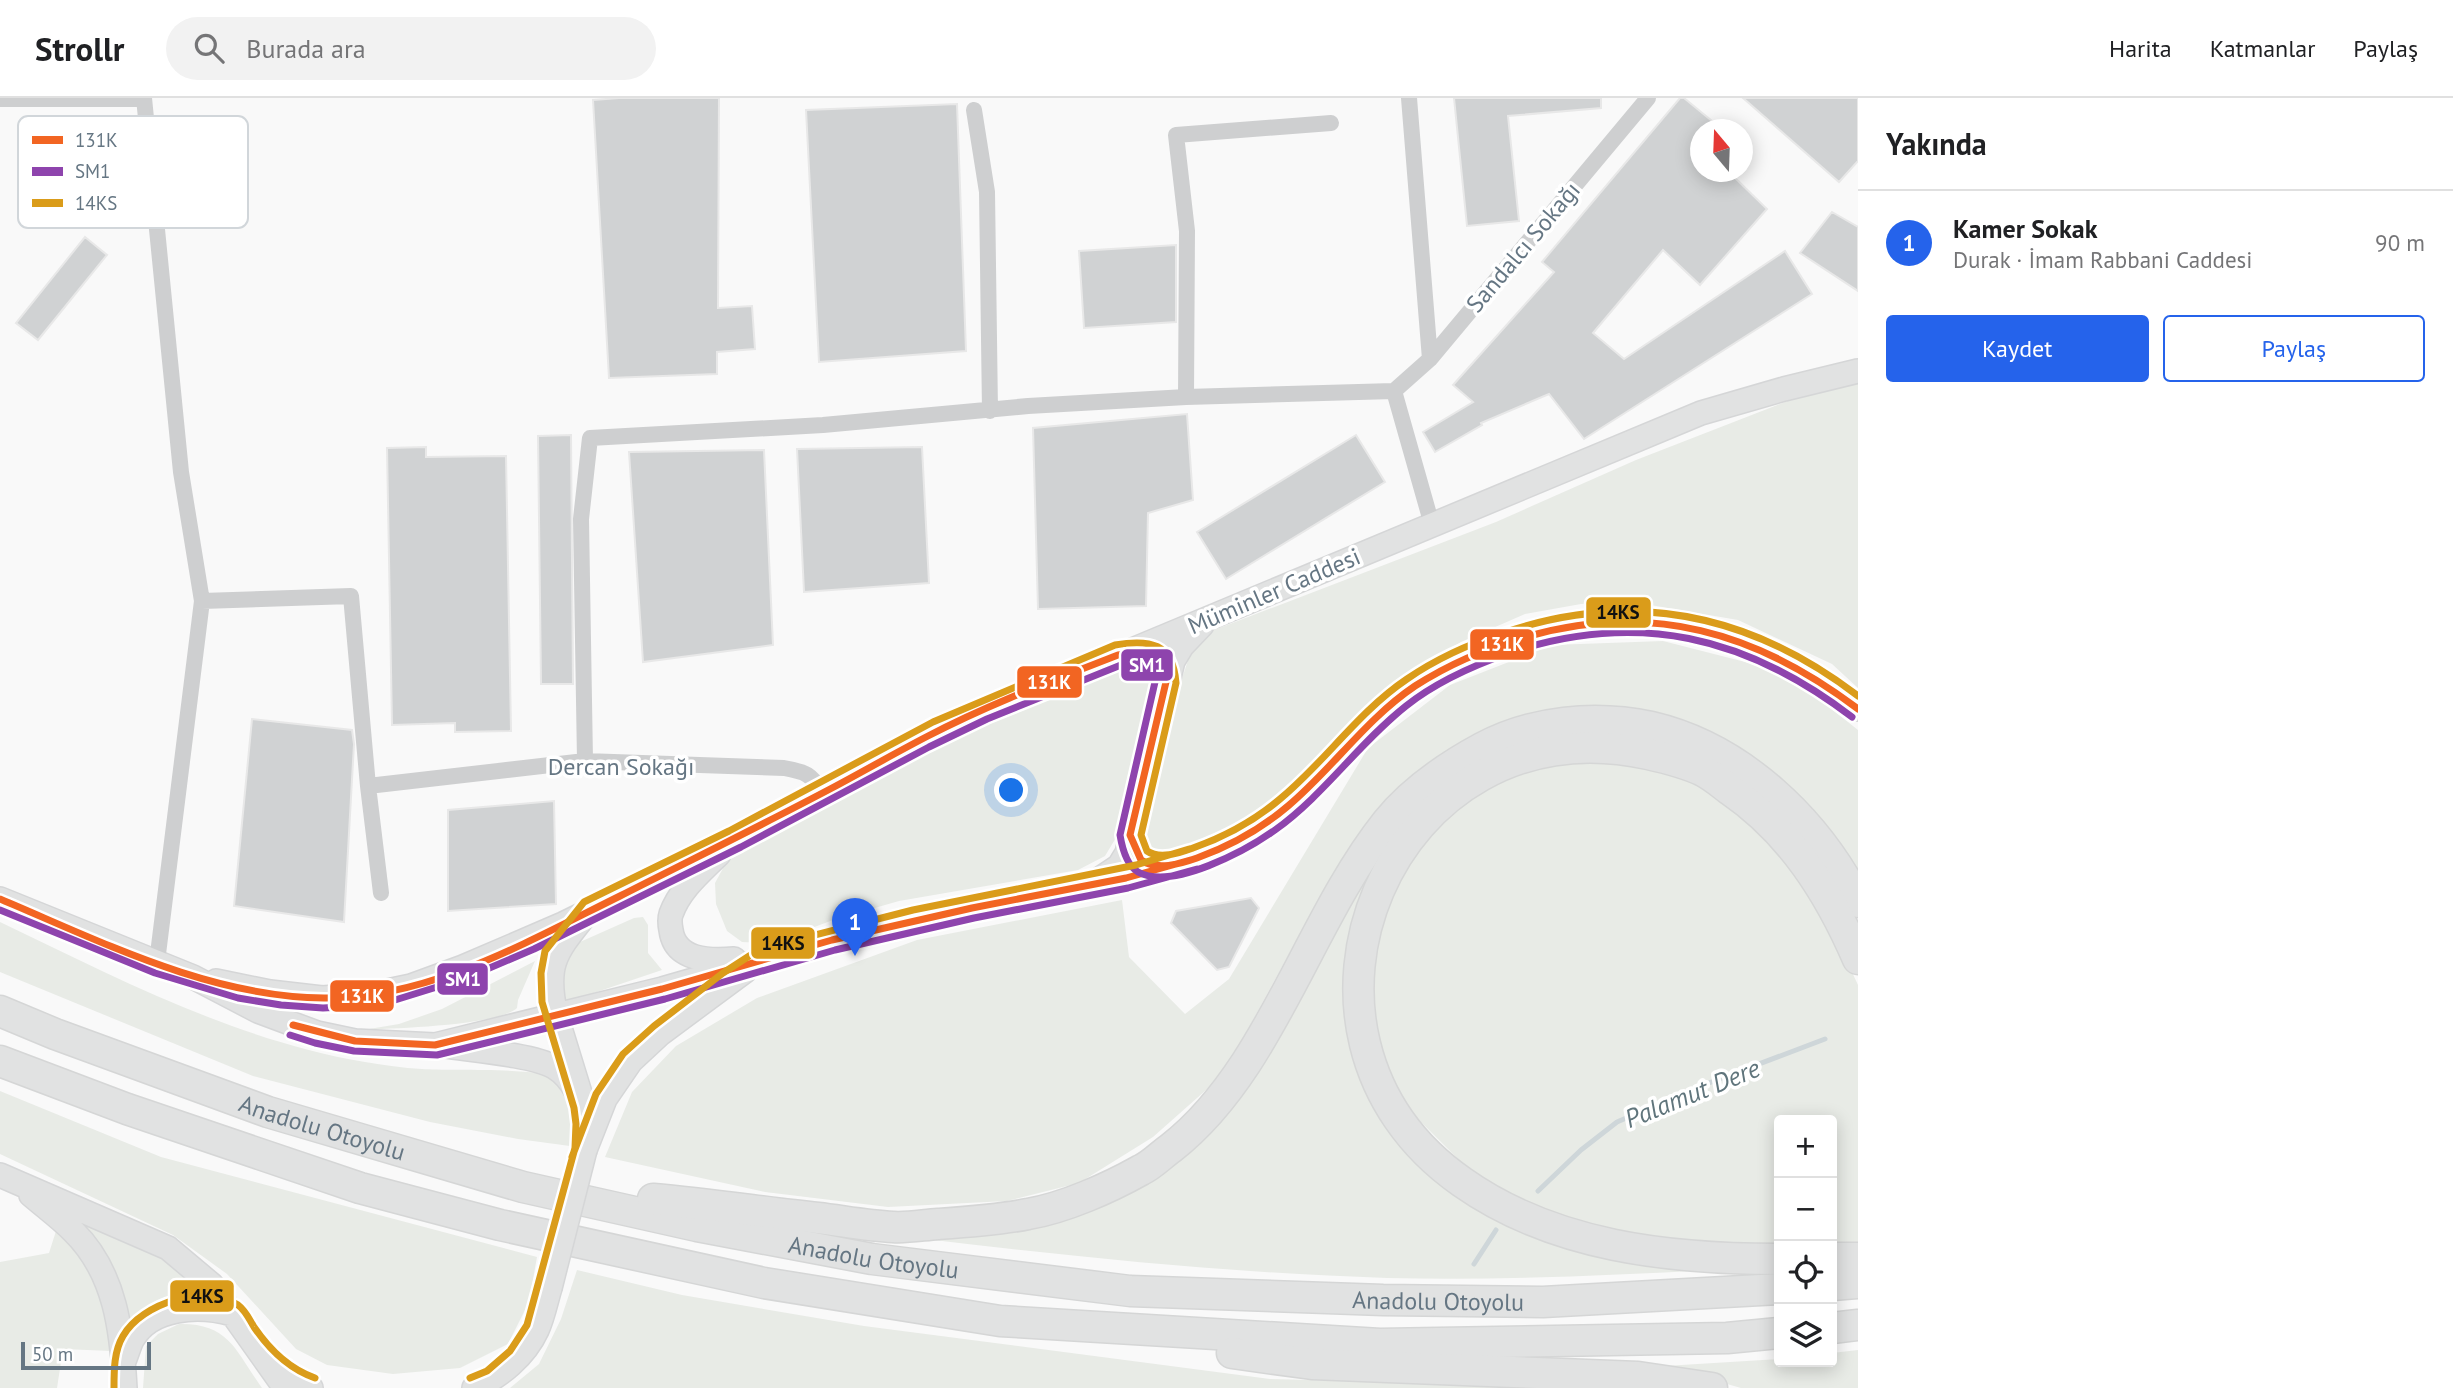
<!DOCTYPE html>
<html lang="tr">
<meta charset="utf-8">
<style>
:root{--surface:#fff;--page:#f2f2f2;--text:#202124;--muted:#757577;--line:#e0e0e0;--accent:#2563eb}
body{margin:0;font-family:"PT Sans",sans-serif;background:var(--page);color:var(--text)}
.controls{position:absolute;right:21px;bottom:21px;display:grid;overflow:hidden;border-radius:7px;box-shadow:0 4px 18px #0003}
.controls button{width:63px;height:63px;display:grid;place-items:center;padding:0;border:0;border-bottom:2px solid var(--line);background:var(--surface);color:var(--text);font:35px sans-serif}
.compass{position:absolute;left:1690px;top:21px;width:63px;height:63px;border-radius:50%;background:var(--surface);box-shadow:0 4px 18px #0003;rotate:341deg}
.scale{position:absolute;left:21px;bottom:18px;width:130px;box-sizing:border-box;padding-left:7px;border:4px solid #657683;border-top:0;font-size:19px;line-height:24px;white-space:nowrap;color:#657683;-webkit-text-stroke:5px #fff;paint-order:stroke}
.you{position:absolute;left:1012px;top:693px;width:24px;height:24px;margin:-18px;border:5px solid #fff;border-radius:50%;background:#1a73e8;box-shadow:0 0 0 10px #1a73e833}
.badge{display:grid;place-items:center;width:46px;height:46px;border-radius:50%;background:var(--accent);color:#fff;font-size:23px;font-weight:700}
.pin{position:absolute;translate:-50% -58px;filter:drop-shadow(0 2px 4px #0008)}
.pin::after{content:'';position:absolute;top:37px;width:24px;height:21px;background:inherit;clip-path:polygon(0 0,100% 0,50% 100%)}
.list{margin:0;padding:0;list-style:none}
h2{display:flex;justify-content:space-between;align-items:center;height:91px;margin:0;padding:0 28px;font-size:30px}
h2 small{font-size:23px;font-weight:400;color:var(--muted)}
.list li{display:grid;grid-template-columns:46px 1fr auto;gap:21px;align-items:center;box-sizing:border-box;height:105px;padding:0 28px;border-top:2px solid var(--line)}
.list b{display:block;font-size:26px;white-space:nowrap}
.list p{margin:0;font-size:23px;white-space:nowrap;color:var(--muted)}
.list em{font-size:23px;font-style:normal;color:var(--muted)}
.actions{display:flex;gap:14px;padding:21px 28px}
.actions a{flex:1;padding:16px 0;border:2px solid var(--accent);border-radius:7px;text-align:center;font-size:24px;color:var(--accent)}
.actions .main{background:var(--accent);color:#fff}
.icon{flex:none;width:38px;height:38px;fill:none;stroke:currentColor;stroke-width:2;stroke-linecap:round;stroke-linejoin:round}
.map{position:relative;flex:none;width:1858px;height:1290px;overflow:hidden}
header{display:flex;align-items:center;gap:42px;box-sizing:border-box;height:98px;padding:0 35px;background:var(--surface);border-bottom:2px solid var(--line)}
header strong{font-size:33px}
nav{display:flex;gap:38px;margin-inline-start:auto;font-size:24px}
.search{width:490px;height:63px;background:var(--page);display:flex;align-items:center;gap:18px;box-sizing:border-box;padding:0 24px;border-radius:38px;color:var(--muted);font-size:26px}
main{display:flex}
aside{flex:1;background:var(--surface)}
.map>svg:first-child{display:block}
.green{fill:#e8ebe6}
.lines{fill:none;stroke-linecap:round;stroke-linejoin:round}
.stream{stroke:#ced6d9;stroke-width:5}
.building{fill:#d0d2d3;stroke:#e8e8e8;stroke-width:2}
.secondary-casing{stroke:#d5d6d7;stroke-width:26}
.highway-casing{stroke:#d5d6d6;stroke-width:33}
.street{stroke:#cecfd0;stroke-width:16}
.secondary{stroke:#e1e2e2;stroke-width:23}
.highway{stroke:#e1e2e2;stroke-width:30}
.secondary-bridge-casing{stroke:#d5d6d7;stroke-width:26;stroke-linecap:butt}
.secondary-bridge{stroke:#e1e2e2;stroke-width:23}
.bus-1-casing{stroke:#fff;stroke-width:12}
.bus-2-casing{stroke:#fff;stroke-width:12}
.bus-3-casing{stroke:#fff;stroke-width:12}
.bus-1{stroke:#f26522;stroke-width:7}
.bus-2{stroke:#8e44ad;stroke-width:7}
.bus-3{stroke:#da9c1a;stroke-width:7}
.labels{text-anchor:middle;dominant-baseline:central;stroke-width:7;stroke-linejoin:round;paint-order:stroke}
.street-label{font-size:24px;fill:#657683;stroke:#fff}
.water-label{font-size:26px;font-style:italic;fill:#60757c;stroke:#fff}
.key{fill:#fff;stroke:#d1d6da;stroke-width:2}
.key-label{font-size:19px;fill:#657683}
.line-badge{stroke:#fff;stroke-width:2.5}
.badge-label{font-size:19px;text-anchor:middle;font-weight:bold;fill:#fff}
.pale-badge-label{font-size:19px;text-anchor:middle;font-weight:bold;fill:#111}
</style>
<header>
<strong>Strollr</strong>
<div class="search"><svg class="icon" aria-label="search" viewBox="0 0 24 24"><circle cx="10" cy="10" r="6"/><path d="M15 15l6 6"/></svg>Burada ara</div>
<nav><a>Harita</a><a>Katmanlar</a><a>Paylaş</a></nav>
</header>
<main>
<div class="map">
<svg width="1858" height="1290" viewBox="0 0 1858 1290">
<rect width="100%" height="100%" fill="#f9f9f9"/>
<path class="green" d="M1858 282V590L1832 566 1738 522 1633 504 1581 506 1525 516 1461 544 1382 595 1312 666 1240 727 1178 756 1156 758 1144 746 1180 586 1196 539 1496 424 1636 362 1831 286Z
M1663 543 1761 568 1819 601 1858 632V781L1761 667 1533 618 1472 637 1434 661 1398 689 1354 745 1308 821 1223 977 1153 1039 1079 1085 1007 1103 888 1109 765 1094 605 1059 632 994 676 948 757 900 917 842 1122 802 1129 859 1185 916 1229 881 1368 650 1450 587 1552 547Z
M1134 570 1150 577 1157 596 1120 733 1105 758 1078 772 899 803 833 822 780 842 762 845 742 844 727 833 716 806 715 785 727 763 940 643 1115 571Z
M1580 633C1640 633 1675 643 1728 670L1727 673C1777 705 1816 751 1844 803 1850 814 1858 825 1858 838 1831 781 1794 725 1742 688 1615 596 1435 639 1371 784 1346 840 1340 899 1358 958 1375 1014 1408 1055 1453 1090 1463 1098 1473 1107 1484 1113 1502 1124 1523 1131 1543 1137 1559 1143 1575 1150 1592 1153 1637 1162 1684 1166 1731 1171 1616 1177 1502 1183 1387 1180 1230 1175 1073 1159 917 1140 949 1137 981 1137 1013 1132 1072 1123 1150 1090 1194 1049 1222 1023 1246 990 1266 958 1278 940 1286 920 1295 901 1346 801 1396 684 1512 645 1534 638 1557 635 1580 633Z
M1560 661 1643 665 1703 687 1778 748 1836 840 1858 887V1145L1832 1147V1022H1779V1147L1670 1144 1554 1119 1476 1079 1405 1008 1385 968 1369 891 1381 810 1420 741 1483 689Z
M643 819 648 827V855L662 872 561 906 562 861 580 844 634 820Z
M0 824C117 880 235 942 365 964 384 967 403 970 422 971 446 973 540 969 554 980 572 994 576 1028 570 1048L518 1041 430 1024 253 978 0 874Z
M535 863 518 902 517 910C497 928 395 930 363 932L399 926 442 911Z
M0 993 161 1059 537 1159 529 1204 508 1246 460 1270 393 1276 327 1267 296 1251 227 1176 173 1137 0 1056Z
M54 1111 163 1160 207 1196C174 1196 144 1202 128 1233Z
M56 1133 85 1161 107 1214 111 1253 63 1251 57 1290H0V1164L49 1155Z
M577 1172 682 1197 864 1228 1270 1281 1632 1290H510L539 1266 561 1221Z
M179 1226C230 1225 236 1254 262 1290H143L146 1248 158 1236Z
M1858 1252V1290H1741L1665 1268 1779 1261V1264H1832V1255Z"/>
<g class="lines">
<path class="stream" d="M1538 1093 1581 1052 1617 1024 1693 991 1825 941
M1474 1166 1496 1132"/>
</g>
<path class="building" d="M619 0H719L718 210 752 208 755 251 717 254V276L609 280 593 2Z
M1454 0H1601V10L1508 18 1519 123 1467 128Z
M1680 0H1684L1723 32H1700V74H1729L1767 111 1700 187 1663 152 1593 235 1624 261 1785 153 1812 196 1584 341 1549 296 1481 325 1482 327 1435 354 1423 334 1473 304 1453 287 1554 174 1542 164Z
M1743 0H1858V63L1839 84Z
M957 6 966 253 819 264 806 12Z
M1832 114 1858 129V193L1800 155Z
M85 139 107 157 38 242 16 225Z
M1176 147V224L1084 230 1079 153Z
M1187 316 1193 402 1148 415 1146 508 1038 511 1033 330Z
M571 337 573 586H541L538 338Z
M1356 337 1385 384 1226 481 1197 434Z
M426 349V359L506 358 511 633 455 634V625L392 627 387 350Z
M922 349 929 485 804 494 797 351Z
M764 352 773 547 643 564 629 354Z
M252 621 352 632 354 646 344 824 234 808Z
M554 703 556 806 448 813V712Z
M1251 800 1259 810 1229 869 1217 872 1171 825 1176 813Z"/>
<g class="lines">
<g class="secondary-casing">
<path id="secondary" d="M719 756C701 774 680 791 671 816 669 822 670 827 671 832 675 863 710 863 734 861
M1098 782 1119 768 1127 755 1173 563 1182 548 1202 527
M0 801 193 879 258 913 317 935 355 943 435 947 662 891 832 842 972 810 1139 777 1212 754 1241 741 1270 723 1295 703 1382 615 1421 584 1444 571 1493 549 1556 530 1590 524H1644L1733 540 1767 553 1808 574 1858 611
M583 820C554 856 545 869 556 917L584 1008 587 1025 586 1040
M216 883 270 894 322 900 368 897 411 888 463 869 563 826 734 742 938 633 1701 315 1784 291 1858 273
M445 948C471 952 533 957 554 969 564 975 570 982 576 993
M585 1052 605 1001 631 963 660 936 745 873
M0 1077 168 1150 212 1187 285 1290
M31 1097C45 1109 60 1120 73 1133 116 1175 122 1234 125 1290
M124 1263C127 1256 129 1248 132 1242 151 1208 200 1207 232 1216
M275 1269 298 1287 311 1290
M474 1290C500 1279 525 1258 537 1232 543 1219 546 1203 550 1190"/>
</g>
<g class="highway-casing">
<g id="highway">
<path id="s1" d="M0 913 55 936 268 1014 523 1089 697 1128 872 1161 1130 1193 1383 1202 1543 1204 1779 1191"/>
<path d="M0 963 127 1011 360 1090 500 1127 764 1185 1000 1223 1380 1246 1727 1240 1779 1235"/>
<path d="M653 1101C708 1106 763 1114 818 1120 843 1123 868 1128 893 1129 908 1130 923 1127 938 1126 968 1124 999 1122 1028 1116 1064 1110 1109 1090 1141 1072 1152 1067 1161 1057 1171 1050 1270 973 1308 823 1387 724 1412 693 1447 669 1482 650 1532 623 1595 617 1651 629 1741 650 1816 722 1858 804"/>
<path d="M1832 1160H1858"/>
<path d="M1779 1161C1670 1161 1554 1149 1462 1084 1249 935 1391 599 1648 656 1666 660 1686 665 1703 673 1713 678 1722 686 1730 692 1791 734 1829 794 1858 861"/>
<path d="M1832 1187 1858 1185"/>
<path d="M1832 1230 1858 1227"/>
<path d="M1232 1255 1312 1266 1638 1279 1712 1290"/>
</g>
</g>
<path class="street" d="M144 0 181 374 202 503 157 864
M1409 0 1430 261
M0 1H144
M974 12 987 94 990 313
M1394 293 1430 261 1648 0
M1186 299 1187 133 1176 37 1331 25
M202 503 351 498 368 688 381 795
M585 663 581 421 590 340 823 327 1028 308 1186 299 1394 293 1432 427
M368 688 585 663 784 670C806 674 811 676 823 695"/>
<use href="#secondary" class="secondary"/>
<use href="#highway" class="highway"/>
<g class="secondary-bridge-casing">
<path id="secondary-bridge" d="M550 1190 585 1052"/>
</g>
<use href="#secondary-bridge" class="secondary-bridge"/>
<g class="bus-1-casing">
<path id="bus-1" d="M0 801C102 844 210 899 324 900 429 901 529 843 620 798 691 762 762 727 832 690 864 673 895 655 928 638 989 606 1054 582 1118 557 1146 553 1161 552 1166 584L1130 737 1141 762C1157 773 1180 766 1197 760 1230 748 1261 731 1288 708 1333 670 1366 621 1415 588 1449 566 1487 550 1526 539 1650 503 1757 534 1858 611
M293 927 355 943 435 947 662 891 832 842 972 810 1126 780 1194 761"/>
</g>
<g class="bus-2-casing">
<path id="bus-2" d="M0 812 155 875 238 900 281 907 323 910 360 908 395 902 466 880 534 851 741 749 929 649 987 621 1121 567H1147L1152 571 1155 584 1120 737C1122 749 1126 767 1138 774 1172 793 1247 752 1275 732 1324 697 1359 645 1406 608 1436 584 1472 568 1509 555 1637 512 1746 538 1852 619
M290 937 315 945 354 953 437 957 665 901 835 852 974 820 1128 790 1197 771"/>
</g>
<g class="bus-3-casing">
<path id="bus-3" d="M572 1059 596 996 623 956 654 928 723 875 760 851 913 812 1136 767 1189 751
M470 1280 487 1273 510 1253 527 1227 575 1050 576 1026 574 1010 542 904 541 875 545 853 584 804 729 733 933 624 1115 547C1150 541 1173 545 1176 585L1141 737 1147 753C1160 762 1179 755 1193 750 1224 739 1254 723 1280 701 1325 664 1358 614 1407 581 1436 561 1469 546 1503 535 1632 491 1751 516 1858 598
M114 1290C114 1272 114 1253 123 1238 142 1205 205 1185 238 1207 246 1213 249 1221 254 1229 269 1251 289 1271 315 1280"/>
</g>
<use href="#bus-1" class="bus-1"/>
<use href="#bus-2" class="bus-2"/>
<use href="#bus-3" class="bus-3"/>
</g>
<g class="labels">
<g class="street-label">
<text transform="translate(1523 149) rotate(-50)">Sandalcı Sokağı</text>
<text transform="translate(1274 493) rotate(-23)">Müminler Caddesi</text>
<text x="621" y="668">Dercan Sokağı</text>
<text stroke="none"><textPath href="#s1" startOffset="343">Anadolu Otoyolu</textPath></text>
<text stroke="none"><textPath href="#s1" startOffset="910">Anadolu Otoyolu</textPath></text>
<text stroke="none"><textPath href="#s1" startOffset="1477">Anadolu Otoyolu</textPath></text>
</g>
<g class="water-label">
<text transform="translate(1692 995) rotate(-22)">Palamut Dere</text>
</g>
</g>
<rect x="18" y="18" width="230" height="112" rx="10" class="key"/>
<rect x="32" y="38" width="31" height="8" fill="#f26522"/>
<rect x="32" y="69" width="31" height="9" fill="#8e44ad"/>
<rect x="32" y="101" width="31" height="8" fill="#da9c1a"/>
<g class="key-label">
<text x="75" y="49">131K</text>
<text x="75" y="80">SM1</text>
<text x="75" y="112">14KS</text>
</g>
<g class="line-badge">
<rect x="1585" y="498" width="67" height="33" rx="7" fill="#da9c1a"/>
<rect x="1469" y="530" width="66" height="33" rx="7" fill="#f26522"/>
<rect x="1120" y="550" width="54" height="34" rx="7" fill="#8e44ad"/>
<rect x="1016" y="567" width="67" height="34" rx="7" fill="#f26522"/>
<rect x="750" y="828" width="66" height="34" rx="7" fill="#da9c1a"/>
<rect x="436" y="864" width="53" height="34" rx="7" fill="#8e44ad"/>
<rect x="329" y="881" width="66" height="34" rx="7" fill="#f26522"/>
<rect x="169" y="1181" width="66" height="34" rx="7" fill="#da9c1a"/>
</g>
<g class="badge-label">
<text x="1502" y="553">131K</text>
<text x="1147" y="574">SM1</text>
<text x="1049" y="591">131K</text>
<text x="463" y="888">SM1</text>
<text x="362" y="905">131K</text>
</g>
<g class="pale-badge-label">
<text x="1618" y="521">14KS</text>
<text x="783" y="852">14KS</text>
<text x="202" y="1205">14KS</text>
</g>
</svg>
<div class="controls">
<button>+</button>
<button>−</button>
<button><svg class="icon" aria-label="locate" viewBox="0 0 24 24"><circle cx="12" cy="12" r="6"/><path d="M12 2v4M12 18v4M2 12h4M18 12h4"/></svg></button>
<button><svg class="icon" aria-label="layers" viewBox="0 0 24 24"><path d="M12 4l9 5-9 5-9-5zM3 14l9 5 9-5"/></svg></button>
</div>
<svg class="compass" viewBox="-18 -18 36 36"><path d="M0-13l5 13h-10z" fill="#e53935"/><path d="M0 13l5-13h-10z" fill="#757577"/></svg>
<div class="scale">50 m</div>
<div class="you"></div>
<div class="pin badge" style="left:855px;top:858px">1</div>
</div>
<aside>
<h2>Yakında<small></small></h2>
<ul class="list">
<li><span class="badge">1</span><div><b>Kamer Sokak</b><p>Durak · İmam Rabbani Caddesi</p></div><em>90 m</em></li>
</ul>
<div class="actions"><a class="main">Kaydet</a><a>Paylaş</a></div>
</aside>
</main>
